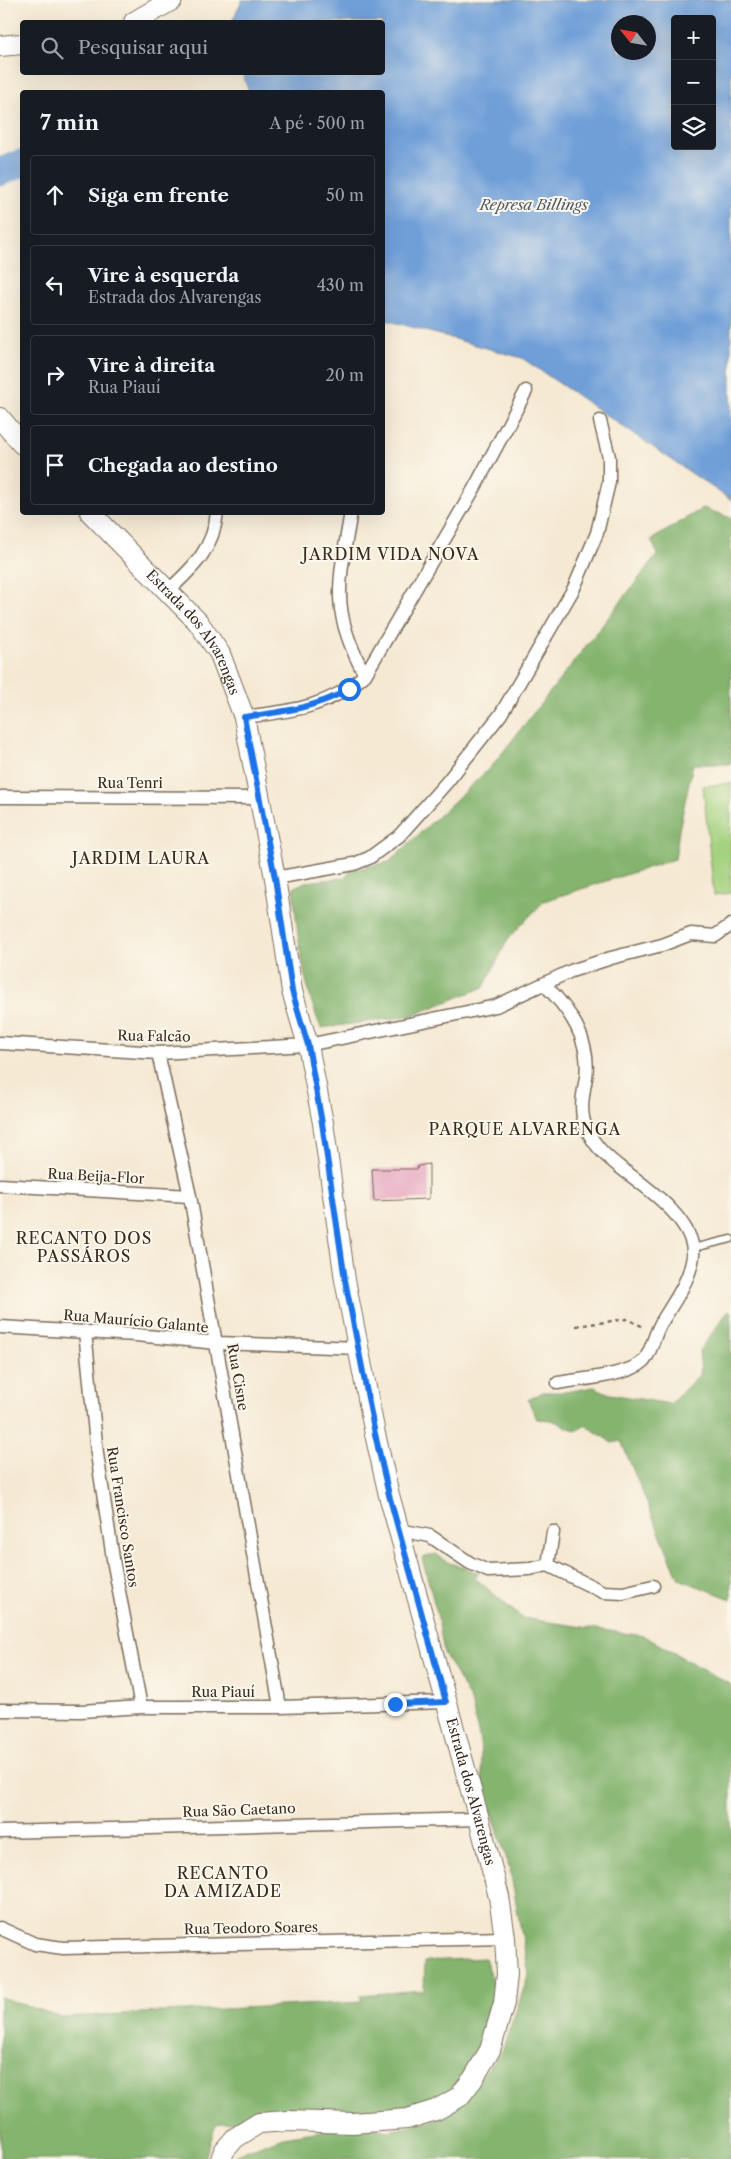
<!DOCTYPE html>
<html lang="pt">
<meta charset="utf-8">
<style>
:root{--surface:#171b24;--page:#20242c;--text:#f1f3f6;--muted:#9ea1a6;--line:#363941}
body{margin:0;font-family:"Libre Caslon Text",serif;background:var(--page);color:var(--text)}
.controls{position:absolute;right:15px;top:15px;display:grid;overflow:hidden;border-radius:5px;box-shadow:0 5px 20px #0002}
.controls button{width:45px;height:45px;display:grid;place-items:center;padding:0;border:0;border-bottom:1px solid var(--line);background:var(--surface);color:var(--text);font:25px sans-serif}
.compass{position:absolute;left:611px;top:15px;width:45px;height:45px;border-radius:50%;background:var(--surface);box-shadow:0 5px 20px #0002;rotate:301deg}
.stop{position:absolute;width:15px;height:15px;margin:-11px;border:4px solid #1a73e8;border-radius:50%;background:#fff}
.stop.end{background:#1a73e8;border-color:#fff;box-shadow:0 1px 5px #0008}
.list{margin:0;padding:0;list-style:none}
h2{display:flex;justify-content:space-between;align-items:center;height:65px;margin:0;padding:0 20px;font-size:21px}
h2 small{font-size:16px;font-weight:400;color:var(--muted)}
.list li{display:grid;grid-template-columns:32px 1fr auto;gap:15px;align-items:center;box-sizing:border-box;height:80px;margin:0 10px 10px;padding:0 10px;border:1px solid var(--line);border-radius:5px}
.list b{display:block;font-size:19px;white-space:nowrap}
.list p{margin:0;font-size:16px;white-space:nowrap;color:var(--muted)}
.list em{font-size:16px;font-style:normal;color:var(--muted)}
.icon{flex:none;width:28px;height:28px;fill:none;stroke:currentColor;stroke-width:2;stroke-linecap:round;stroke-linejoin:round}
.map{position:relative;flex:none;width:731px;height:2159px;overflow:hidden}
.search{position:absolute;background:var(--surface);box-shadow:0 5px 20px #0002;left:20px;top:20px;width:365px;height:55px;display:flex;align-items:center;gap:12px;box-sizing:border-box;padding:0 18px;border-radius:5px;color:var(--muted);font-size:19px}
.panel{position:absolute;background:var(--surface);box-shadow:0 5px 20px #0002;left:20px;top:90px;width:365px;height:425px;border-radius:5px}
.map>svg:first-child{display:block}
.green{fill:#a5d280;stroke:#707e4f}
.forest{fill:#84b46e;stroke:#606f46}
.water{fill:#6f9fd8;stroke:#55647b;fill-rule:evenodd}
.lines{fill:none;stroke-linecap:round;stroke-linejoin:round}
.river{stroke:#6f9fd8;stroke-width:28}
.building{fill:#e295b7}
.lane-casing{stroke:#7c6d5d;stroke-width:9}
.street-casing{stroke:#7c6d5d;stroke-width:15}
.primary-casing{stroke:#7c6d5d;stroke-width:22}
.path{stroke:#7c6d5d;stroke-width:2.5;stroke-dasharray:4 4;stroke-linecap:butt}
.lane{stroke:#fff;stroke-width:6}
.street{stroke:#fff;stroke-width:12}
.primary{stroke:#fff;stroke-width:20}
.route{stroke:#1a73e8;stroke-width:6}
.labels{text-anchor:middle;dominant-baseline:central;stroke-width:4;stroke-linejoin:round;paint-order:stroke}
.street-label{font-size:14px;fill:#3b2a1e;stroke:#fbf7ec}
.water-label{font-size:15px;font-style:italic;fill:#505968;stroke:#fbf7ec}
.quarter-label{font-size:16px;letter-spacing:1px;fill:#3b2a1e;stroke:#fbf7ec}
</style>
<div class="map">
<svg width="731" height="2159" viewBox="0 0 731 2159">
<rect width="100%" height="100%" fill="#fbf7ec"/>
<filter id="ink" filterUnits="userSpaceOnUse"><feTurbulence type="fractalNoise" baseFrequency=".02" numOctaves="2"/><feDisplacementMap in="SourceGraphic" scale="10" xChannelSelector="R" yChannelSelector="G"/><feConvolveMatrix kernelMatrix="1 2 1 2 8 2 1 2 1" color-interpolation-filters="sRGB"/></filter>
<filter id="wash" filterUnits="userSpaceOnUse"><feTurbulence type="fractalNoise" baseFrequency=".0096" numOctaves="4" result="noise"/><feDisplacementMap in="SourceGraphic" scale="20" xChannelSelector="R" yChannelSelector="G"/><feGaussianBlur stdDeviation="1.12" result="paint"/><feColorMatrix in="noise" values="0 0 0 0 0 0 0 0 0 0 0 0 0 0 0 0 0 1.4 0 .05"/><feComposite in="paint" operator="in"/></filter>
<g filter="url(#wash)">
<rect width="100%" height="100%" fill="#f5e9d3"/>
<path class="green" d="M731 783V893L714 895 703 786Z"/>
<path class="forest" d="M703 508 731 518V764H693L679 830 675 859 544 901 508 939 484 987 411 1016 321 1028C302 981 298 938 293 888L305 882 344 878 352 870 389 862 492 766 658 554 651 540Z
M729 1310 731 1313V1599L679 1579 621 1441 612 1443 586 1425 576 1431 552 1420 537 1419 528 1400 543 1392H565L594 1387 610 1394 670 1404 701 1373 699 1351Z
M436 1554 447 1562 479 1573 475 1578 522 1618 644 1636 731 1685V2159H235L237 2154 283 2137 358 2125 389 2131 448 2116 502 2051 529 1974 510 1870 483 1784 480 1741 471 1701 444 1653 437 1613 422 1558Z
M485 1958 498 1996 478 2055 464 2079 436 2099 410 2108 369 2117H265L216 2124 205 2159H0V1997L61 2017 362 2002 360 1995 424 1990 425 1961Z"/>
<path class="water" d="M242 0H731V500L522 358 383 319 382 92H249L242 73 382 72V22H232ZM675 19H712V146H675ZM618 22H648V52H618Z"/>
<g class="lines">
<path class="river" d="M0 172 22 163"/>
</g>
<g id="blocks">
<path class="building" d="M429 1164V1199L374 1201 372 1169H417L418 1166Z"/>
</g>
</g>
<g filter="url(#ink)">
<use href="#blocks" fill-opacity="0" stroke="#7c6d5d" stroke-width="1"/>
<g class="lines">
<g class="lane-casing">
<path id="lane" d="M693 1248 731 1239"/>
</g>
<g class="street-casing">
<path id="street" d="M351 512C339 583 329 609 365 675
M169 590C194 567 214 548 217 512
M244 717C291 711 328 708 365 675L475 487 526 391
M0 797 259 798
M275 878 354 864 369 858 399 836 447 782 501 714 574 588 597 533 609 482V457L600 421
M545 985C570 1010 591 1040 586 1078 583 1094 579 1112 586 1127 594 1147 609 1159 626 1172 649 1189 695 1222 693 1255 691 1279 673 1303 661 1323 654 1335 652 1350 644 1361 628 1376 580 1379 558 1383
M0 1043 158 1053 308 1045 496 1006 571 971 611 958 662 945 691 934 715 936 731 925
M158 1053 190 1196 280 1707
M0 1185 190 1196
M0 1327 136 1335 217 1343 359 1348
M85 1331 97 1454 114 1565 141 1707
M399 1530 430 1536 470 1563 488 1571 530 1569 548 1565 553 1532
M548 1565 603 1592 623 1593 653 1586
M0 1710 81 1711 141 1707H280L446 1702
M0 1832 479 1819
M0 1928 35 1944 63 1948 505 1938"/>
</g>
<g class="primary-casing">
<g id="primary">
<path d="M134 22 172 0"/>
<path d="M0 46 22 44"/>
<path d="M0 418 22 444"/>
<path id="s1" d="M90 512 198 622 220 654 244 717 275 878 292 991 308 1045 323 1123 345 1280 375 1434 389 1495 479 1819 499 1897 505 1938 507 1974 504 2003 490 2050 473 2079 459 2097 436 2110 407 2119 353 2123 288 2121 259 2123 235 2138 224 2151 221 2159"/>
</g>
</g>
<path class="path" d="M576 1326 627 1319 644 1327"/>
<use href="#lane" class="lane"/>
<use href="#street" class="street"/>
<use href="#primary" class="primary"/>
</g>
</g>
<g class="lines" filter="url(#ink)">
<path class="route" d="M349 689C317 708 281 712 244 717L275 878 292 991 308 1045 322 1123 345 1280 375 1434 389 1495 446 1702 395 1704"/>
</g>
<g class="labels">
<g class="street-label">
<text stroke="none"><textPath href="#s1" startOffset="160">Estrada dos Alvarengas</textPath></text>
<text x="130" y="783">Rua Tenri</text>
<text transform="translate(154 1036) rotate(1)">Rua Falcão</text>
<text transform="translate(96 1176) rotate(3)">Rua Beija-Flor</text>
<text transform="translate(136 1321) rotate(5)">Rua Maurício Galante</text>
<text transform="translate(238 1377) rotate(80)">Rua Cisne</text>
<text transform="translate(123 1517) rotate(81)">Rua Francisco Santos</text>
<text x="223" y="1692">Rua Piauí</text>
<text stroke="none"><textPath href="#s1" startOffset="1360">Estrada dos Alvarengas</textPath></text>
<text transform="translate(239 1810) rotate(-2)">Rua São Caetano</text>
<text transform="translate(251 1928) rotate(-1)">Rua Teodoro Soares</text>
</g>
<g class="water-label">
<text x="534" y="204">Represa Billings</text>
</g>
<g class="quarter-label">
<text x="391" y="554">JARDIM VIDA NOVA</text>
<text x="141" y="858">JARDIM LAURA</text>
<text x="525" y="1129">PARQUE ALVARENGA</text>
<text x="84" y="1238">RECANTO DOS<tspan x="84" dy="18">PASSÁROS</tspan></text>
<text x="223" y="1873">RECANTO<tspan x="223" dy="18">DA AMIZADE</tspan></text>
</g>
</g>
</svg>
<div class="controls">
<button>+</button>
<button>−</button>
<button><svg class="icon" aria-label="layers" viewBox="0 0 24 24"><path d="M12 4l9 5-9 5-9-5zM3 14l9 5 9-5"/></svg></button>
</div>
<svg class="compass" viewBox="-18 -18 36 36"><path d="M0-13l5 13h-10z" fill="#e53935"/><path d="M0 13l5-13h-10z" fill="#9ea1a6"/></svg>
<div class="stop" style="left:349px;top:689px"></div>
<div class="stop end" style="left:395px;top:1704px"></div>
<div class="search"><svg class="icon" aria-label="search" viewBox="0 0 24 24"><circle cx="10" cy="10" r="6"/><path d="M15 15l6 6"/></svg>Pesquisar aqui</div>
<section class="panel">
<h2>7 min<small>A pé · 500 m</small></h2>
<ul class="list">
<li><svg class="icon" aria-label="ahead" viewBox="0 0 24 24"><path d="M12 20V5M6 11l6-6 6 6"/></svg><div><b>Siga em frente</b></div><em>50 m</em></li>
<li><svg class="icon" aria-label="left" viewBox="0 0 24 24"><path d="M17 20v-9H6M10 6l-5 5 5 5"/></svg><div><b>Vire à esquerda</b><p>Estrada dos Alvarengas</p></div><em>430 m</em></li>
<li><svg class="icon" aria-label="right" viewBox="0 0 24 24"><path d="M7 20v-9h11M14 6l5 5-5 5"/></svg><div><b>Vire à direita</b><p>Rua Piauí</p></div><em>20 m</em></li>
<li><svg class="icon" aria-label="arrive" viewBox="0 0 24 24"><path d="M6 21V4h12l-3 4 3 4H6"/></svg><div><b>Chegada ao destino</b></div></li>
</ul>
</section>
</div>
